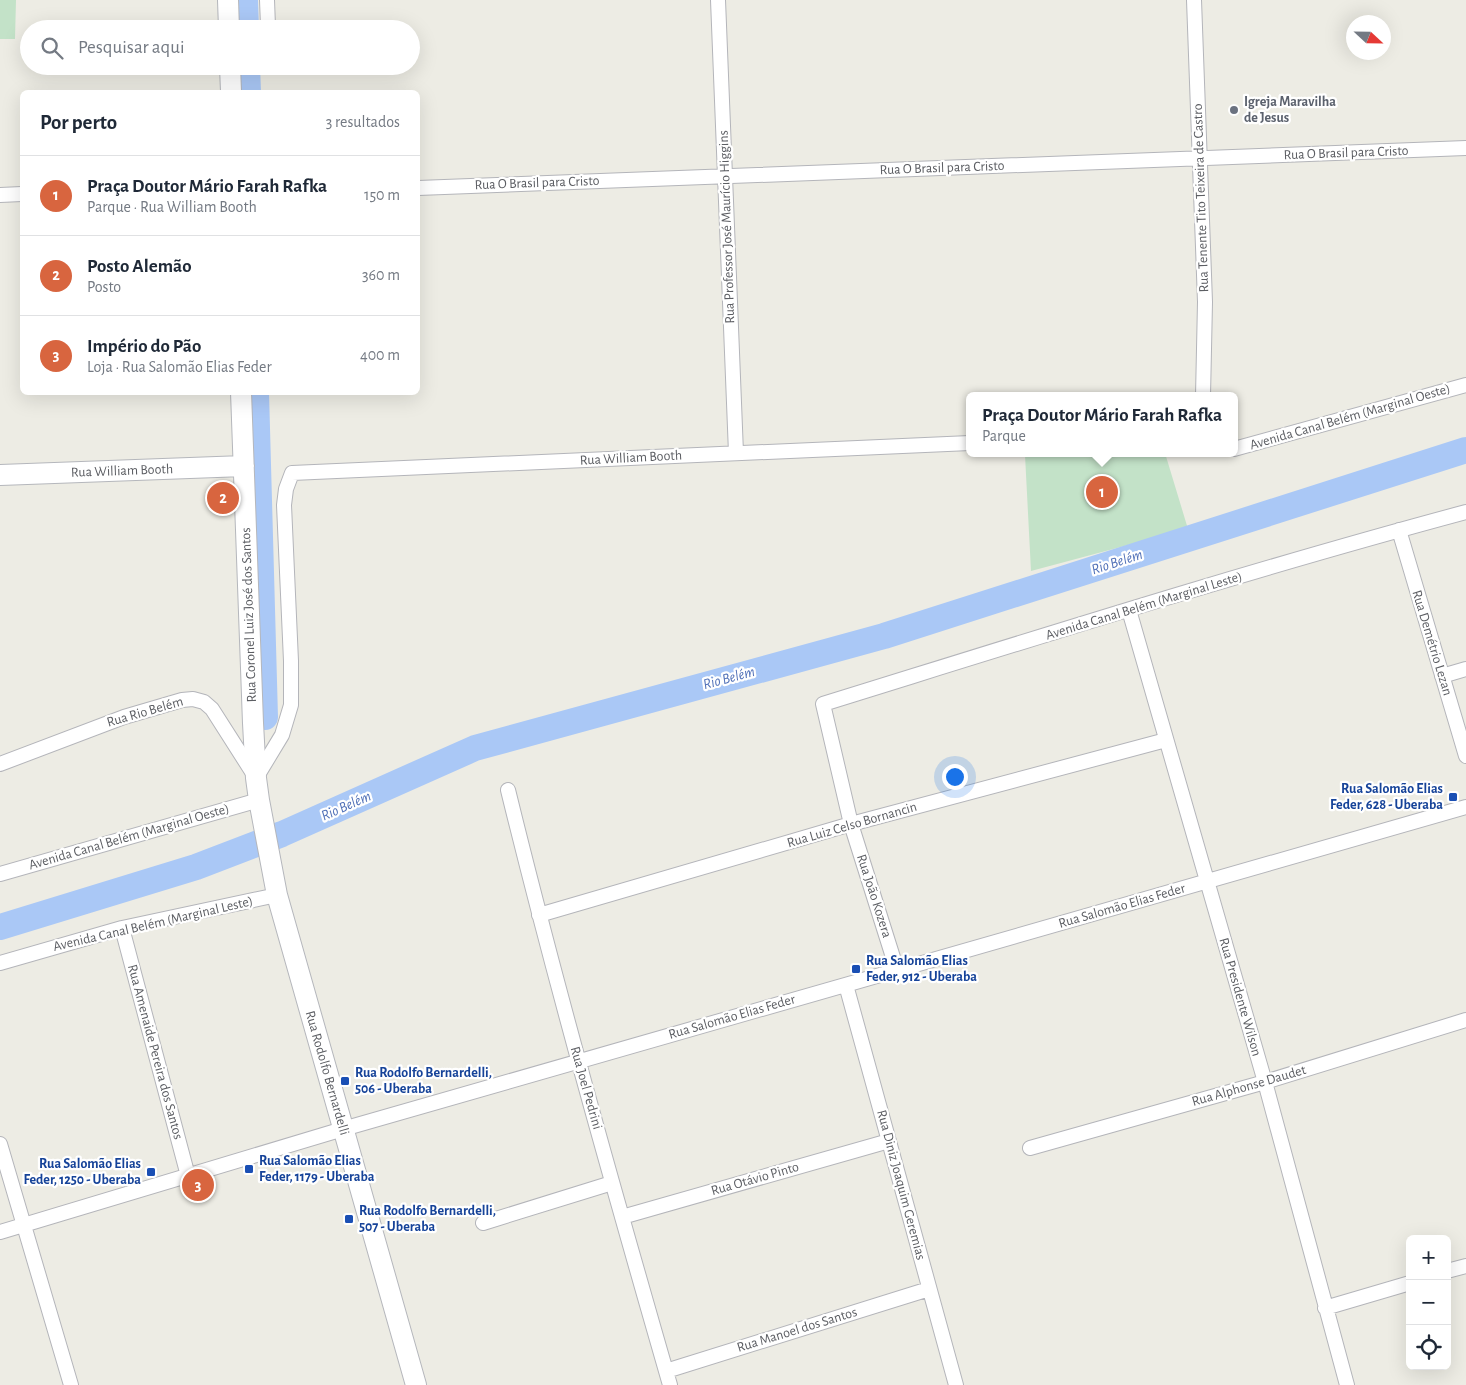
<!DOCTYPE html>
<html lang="pt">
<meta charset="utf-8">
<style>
:root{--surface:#fff;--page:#f2f2f3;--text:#1f2937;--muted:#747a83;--line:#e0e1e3;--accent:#d8653f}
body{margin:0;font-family:"Alegreya Sans",sans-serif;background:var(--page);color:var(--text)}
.controls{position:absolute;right:15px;bottom:15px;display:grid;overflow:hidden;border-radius:8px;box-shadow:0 5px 20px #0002}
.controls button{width:45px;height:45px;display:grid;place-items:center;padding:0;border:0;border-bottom:1px solid var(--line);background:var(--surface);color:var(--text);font:25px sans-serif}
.compass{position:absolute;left:1346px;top:15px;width:45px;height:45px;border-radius:50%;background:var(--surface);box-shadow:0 5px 20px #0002;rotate:112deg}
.you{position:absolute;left:954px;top:776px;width:18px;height:18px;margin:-12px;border:4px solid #fff;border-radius:50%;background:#1a73e8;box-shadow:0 0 0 8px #1a73e833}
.badge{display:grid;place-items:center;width:32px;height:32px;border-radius:50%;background:var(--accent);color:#fff;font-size:16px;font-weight:700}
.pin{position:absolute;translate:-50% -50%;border:2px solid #fff;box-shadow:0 1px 5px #0006}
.popup{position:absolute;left:966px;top:392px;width:272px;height:65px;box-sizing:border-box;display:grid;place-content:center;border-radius:8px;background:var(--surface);filter:drop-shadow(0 1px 4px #0005);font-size:16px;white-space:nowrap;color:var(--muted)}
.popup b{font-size:19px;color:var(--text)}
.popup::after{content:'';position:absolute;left:50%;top:100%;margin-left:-10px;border:10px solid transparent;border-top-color:var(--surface)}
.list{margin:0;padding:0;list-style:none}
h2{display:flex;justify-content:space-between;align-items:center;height:65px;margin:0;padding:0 20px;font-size:21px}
h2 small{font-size:16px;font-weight:400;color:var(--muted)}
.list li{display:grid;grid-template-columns:32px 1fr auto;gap:15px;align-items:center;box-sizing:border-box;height:80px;padding:0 20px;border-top:1px solid var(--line)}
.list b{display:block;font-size:19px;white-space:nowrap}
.list p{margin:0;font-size:16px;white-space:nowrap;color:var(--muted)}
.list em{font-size:16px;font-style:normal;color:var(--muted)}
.icon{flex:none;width:28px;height:28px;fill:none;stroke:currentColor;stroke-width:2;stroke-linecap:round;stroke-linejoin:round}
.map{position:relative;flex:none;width:1466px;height:1385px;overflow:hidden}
.search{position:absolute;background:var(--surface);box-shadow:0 5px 20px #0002;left:20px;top:20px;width:400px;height:55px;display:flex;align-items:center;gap:12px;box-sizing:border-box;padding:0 18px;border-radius:28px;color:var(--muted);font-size:19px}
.panel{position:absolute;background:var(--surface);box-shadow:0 5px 20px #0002;left:20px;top:90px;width:400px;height:305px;border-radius:8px}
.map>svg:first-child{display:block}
.green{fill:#c3e2c8}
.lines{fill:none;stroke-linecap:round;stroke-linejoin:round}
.river{stroke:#aac8f6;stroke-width:26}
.street-casing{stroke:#b4b5ba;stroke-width:16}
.secondary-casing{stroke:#b5b7bc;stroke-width:22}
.street{stroke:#fff;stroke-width:14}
.secondary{stroke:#fff;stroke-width:20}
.worship-dot{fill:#6b7280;stroke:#fff;stroke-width:2}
.transit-dot{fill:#1a4fb4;stroke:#fff;stroke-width:2}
.labels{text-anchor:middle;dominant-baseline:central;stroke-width:4.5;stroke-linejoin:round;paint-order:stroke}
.worship-label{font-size:14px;font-weight:bold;fill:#5b616d;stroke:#fff;text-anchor:start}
.street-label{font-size:14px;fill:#5c5e63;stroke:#fff}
.transit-label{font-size:14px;font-weight:bold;fill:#164399;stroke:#fff;text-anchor:start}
.water-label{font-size:15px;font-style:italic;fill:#5070b7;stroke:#fff}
</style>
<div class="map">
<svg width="1466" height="1385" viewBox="0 0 1466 1385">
<rect width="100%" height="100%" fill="#edece4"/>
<path class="green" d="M0 0H16L15 39H0Z
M1054 453H1165L1188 529 1031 571 1025 455Z"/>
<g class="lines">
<path class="river" d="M245 0 246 29
M247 66 248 92
M256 392 265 717
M0 927 196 867 282 834 475 748 884 636 1466 450"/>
<g class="street-casing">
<path id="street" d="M267 0 268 26
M718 0 736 453
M1194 0 1205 302 1203 396
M418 188 1466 148
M0 195 22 194
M1234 449 1466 385
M1399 530 1466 756
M1129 610 1265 1082 1347 1385
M1442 676 1466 669
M0 764 124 717 182 700 193 699 204 702 212 709 256 778 282 735 291 705V661L284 505 286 489 292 473 970 443
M508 790C557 990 613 1187 670 1385
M0 874 259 800
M539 915 851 824 1166 740
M122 928 188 1176
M0 963 122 928 277 895
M897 970 851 824 823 704C1036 638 1250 570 1466 512
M846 985 956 1385
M0 1144 71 1385
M1030 1148 1265 1082 1466 1020
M622 1217 889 1141
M483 1223 612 1183
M0 1232 343 1129 1466 807
M1447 1271 1466 1266
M1325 1308 1410 1283
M666 1371 929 1289"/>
</g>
<g class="secondary-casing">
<path id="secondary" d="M228 0 229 29
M230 66 231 92
M241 392 253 723 256 778 259 800 277 895 416 1385
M0 475 244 466"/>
</g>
<use href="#street" class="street"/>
<use href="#secondary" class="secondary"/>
</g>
<circle class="worship-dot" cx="1234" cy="110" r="5"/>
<g class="transit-dot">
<rect x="1448" y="792" width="10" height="10" rx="2.5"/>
<rect x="851" y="964" width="10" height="10" rx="2.5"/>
<rect x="340" y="1076" width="10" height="10" rx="2.5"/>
<rect x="244" y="1164" width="10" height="10" rx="2.5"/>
<rect x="146" y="1167" width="10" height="10" rx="2.5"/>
<rect x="344" y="1214" width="10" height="10" rx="2.5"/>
</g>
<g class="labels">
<g class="worship-label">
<text x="1244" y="102">Igreja Maravilha<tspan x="1244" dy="16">de Jesus</tspan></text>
</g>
<g class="street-label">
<text transform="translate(1346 153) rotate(-2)">Rua O Brasil para Cristo</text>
<text transform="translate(942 168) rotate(-2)">Rua O Brasil para Cristo</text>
<text transform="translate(537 183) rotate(-2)">Rua O Brasil para Cristo</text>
<text transform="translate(1201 198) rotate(-92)">Rua Tenente Tito Teixeira de Castro</text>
<text transform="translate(727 227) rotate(-92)">Rua Professor José Maurício Higgins</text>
<text transform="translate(1350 417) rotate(-16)">Avenida Canal Belém (Marginal Oeste)</text>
<text transform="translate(631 458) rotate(-3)">Rua William Booth</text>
<text transform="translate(122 471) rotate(-2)">Rua William Booth</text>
<text transform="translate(1144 606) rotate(-17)">Avenida Canal Belém (Marginal Leste)</text>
<text transform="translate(249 615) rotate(-92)">Rua Coronel Luiz José dos Santos</text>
<text transform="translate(1432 643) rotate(73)">Rua Demétrio Lezan</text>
<text transform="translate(145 712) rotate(-16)">Rua Rio Belém</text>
<text transform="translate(852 825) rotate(-16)">Rua Luiz Celso Bornancin</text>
<text transform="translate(129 837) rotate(-16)">Avenida Canal Belém (Marginal Oeste)</text>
<text transform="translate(874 896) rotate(72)">Rua João Kozera</text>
<text transform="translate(1122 906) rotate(-16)">Rua Salomão Elias Feder</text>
<text transform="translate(153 924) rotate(-13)">Avenida Canal Belém (Marginal Leste)</text>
<text transform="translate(1240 997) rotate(74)">Rua Presidente Wilson</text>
<text transform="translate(732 1017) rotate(-16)">Rua Salomão Elias Feder</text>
<text transform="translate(155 1052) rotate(75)">Rua Amenaide Pereira dos Santos</text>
<text transform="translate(327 1073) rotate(74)">Rua Rodolfo Bernardelli</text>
<text transform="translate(1249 1086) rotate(-16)">Rua Alphonse Daudet</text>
<text transform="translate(586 1088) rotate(74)">Rua Joel Pedrini</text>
<text transform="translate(755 1179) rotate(-16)">Rua Otávio Pinto</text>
<text transform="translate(901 1185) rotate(75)">Rua Diniz Joaquim Geremias</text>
<text transform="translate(797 1330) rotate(-17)">Rua Manoel dos Santos</text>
</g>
<g class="transit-label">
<text x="1443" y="789" text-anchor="end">Rua Salomão Elias<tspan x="1443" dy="16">Feder, 628 - Uberaba</tspan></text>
<text x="866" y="961">Rua Salomão Elias<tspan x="866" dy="16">Feder, 912 - Uberaba</tspan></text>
<text x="355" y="1073">Rua Rodolfo Bernardelli,<tspan x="355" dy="16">506 - Uberaba</tspan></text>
<text x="259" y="1161">Rua Salomão Elias<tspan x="259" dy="16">Feder, 1179 - Uberaba</tspan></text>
<text x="141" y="1164" text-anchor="end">Rua Salomão Elias<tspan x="141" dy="16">Feder, 1250 - Uberaba</tspan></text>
<text x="359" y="1211">Rua Rodolfo Bernardelli,<tspan x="359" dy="16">507 - Uberaba</tspan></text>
</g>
<g class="water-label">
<text transform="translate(1117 562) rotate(-18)">Rio Belém</text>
<text transform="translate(729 678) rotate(-15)">Rio Belém</text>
<text transform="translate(346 806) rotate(-24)">Rio Belém</text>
</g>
</g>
</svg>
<div class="controls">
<button>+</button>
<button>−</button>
<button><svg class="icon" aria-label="locate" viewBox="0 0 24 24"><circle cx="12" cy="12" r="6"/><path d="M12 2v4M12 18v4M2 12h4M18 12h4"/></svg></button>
</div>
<svg class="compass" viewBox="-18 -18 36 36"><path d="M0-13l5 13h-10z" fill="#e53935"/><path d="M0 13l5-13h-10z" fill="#747a83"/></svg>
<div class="you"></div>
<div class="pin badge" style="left:1102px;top:492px">1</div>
<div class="popup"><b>Praça Doutor Mário Farah Rafka</b>Parque</div>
<div class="pin badge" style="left:223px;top:498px">2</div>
<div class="pin badge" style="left:198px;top:1185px">3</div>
<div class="search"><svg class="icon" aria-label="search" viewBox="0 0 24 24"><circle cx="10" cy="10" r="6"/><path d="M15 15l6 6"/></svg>Pesquisar aqui</div>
<section class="panel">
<h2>Por perto<small>3 resultados</small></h2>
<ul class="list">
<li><span class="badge">1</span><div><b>Praça Doutor Mário Farah Rafka</b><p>Parque · Rua William Booth</p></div><em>150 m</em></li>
<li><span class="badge">2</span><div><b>Posto Alemão</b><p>Posto</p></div><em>360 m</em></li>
<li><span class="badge">3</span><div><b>Império do Pão</b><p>Loja · Rua Salomão Elias Feder</p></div><em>400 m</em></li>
</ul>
</section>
</div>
